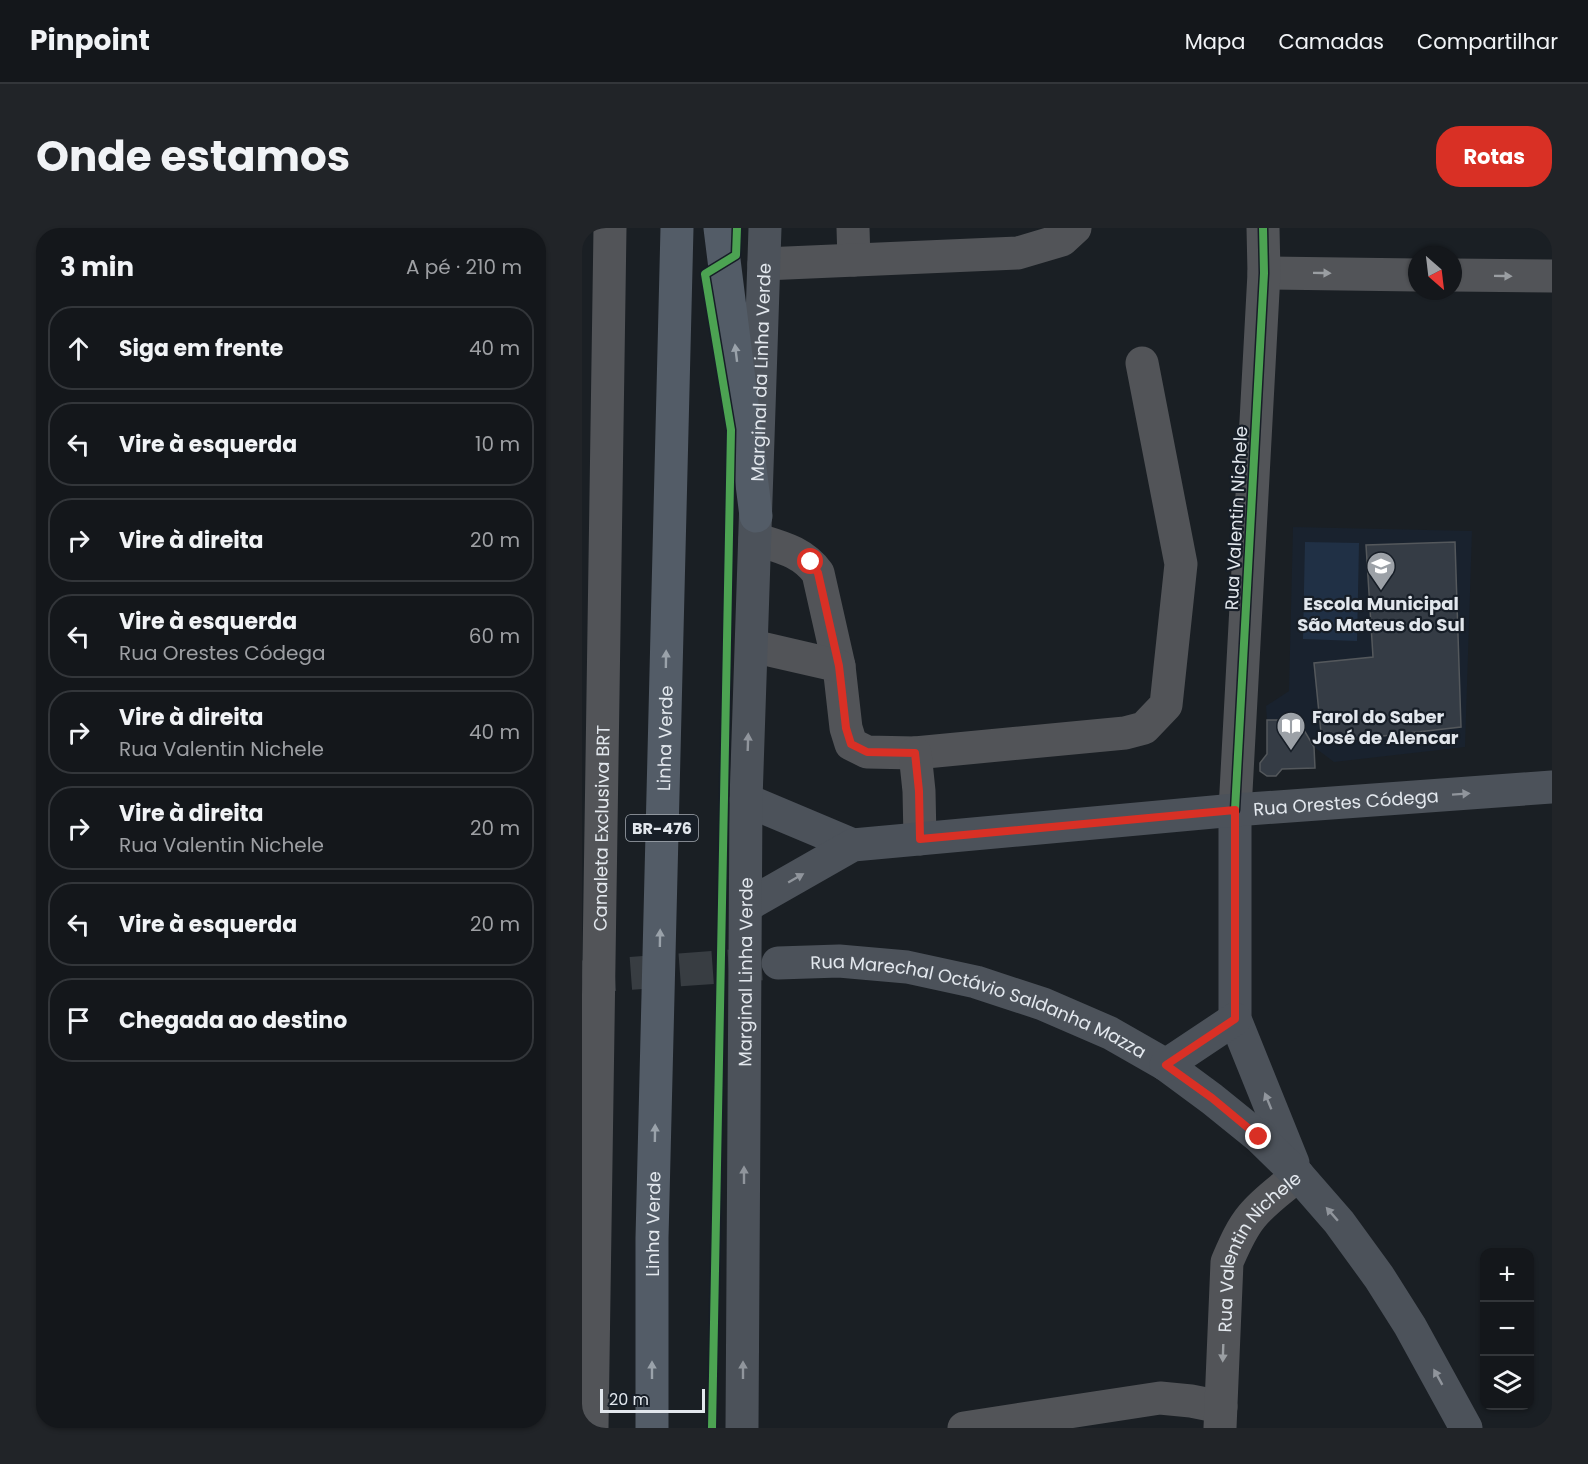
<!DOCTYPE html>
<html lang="pt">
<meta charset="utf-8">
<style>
:root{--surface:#14171b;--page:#212428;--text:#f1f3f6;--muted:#9d9fa3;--line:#33363a;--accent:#d93025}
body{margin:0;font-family:Poppins,sans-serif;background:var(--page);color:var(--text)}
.controls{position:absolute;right:18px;bottom:18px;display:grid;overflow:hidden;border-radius:12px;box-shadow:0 2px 4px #0004}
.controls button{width:54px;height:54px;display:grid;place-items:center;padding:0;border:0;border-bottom:2px solid var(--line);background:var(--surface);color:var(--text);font:30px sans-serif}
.compass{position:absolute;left:826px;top:18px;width:54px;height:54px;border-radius:50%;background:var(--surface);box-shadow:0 2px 4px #0004;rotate:152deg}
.scale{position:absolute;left:18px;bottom:15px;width:105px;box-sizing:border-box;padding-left:6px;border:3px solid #e2e7ed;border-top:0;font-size:16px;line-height:21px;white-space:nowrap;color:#e2e7ed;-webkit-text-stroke:4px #171e27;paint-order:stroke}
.stop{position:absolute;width:18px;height:18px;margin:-14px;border:4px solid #d93025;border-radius:50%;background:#fff}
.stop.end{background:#d93025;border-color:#fff;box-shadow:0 2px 6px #0008}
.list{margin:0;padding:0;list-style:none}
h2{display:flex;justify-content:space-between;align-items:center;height:78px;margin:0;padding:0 24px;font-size:26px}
h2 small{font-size:20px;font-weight:400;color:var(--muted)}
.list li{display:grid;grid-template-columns:39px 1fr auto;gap:18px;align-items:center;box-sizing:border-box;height:84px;margin:0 12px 12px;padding:0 12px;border:2px solid var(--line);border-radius:24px}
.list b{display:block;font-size:22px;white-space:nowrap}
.list p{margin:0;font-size:20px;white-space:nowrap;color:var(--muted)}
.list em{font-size:20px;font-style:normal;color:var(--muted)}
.icon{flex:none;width:33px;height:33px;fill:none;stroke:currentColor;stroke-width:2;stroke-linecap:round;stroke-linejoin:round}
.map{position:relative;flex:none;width:970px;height:1200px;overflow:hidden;border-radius:24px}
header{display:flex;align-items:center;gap:36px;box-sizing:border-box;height:84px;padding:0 30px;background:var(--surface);border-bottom:2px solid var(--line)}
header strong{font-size:28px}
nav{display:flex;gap:33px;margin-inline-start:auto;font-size:21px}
.intro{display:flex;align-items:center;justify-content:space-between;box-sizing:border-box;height:144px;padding:0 36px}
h1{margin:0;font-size:42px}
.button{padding:15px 27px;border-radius:24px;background:var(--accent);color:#fff;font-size:21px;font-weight:700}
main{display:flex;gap:36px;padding:0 36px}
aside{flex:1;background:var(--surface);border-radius:24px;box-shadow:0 2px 4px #0004}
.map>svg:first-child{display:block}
.built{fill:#19222e}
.grass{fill:#203045}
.building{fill:#353c45;stroke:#54585c;stroke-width:1.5}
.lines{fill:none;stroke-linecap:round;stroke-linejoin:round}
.major-tunnel{stroke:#383d42;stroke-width:33;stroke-dasharray:33 16;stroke-linecap:butt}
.minor{stroke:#525458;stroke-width:33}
.major{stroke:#4c525a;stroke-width:33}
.highway{stroke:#535c67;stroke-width:33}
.cycleway-casing{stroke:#171e27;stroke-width:11}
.cycleway{stroke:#4ca352;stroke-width:8}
.oneway{fill:#9a9ea2}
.oneway2{fill:#9aa2aa}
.oneway3{fill:#90959c}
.route{stroke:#d93025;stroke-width:8}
.labels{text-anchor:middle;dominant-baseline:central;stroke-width:4.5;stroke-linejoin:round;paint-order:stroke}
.shield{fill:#171e27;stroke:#a5abb2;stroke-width:1.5}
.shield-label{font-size:16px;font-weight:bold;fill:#e2e7ed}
.street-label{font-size:18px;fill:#e2e7ed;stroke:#171e27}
.poi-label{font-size:18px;font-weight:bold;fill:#e2e7ed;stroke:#171e27}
</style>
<header>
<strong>Pinpoint</strong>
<nav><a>Mapa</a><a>Camadas</a><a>Compartilhar</a></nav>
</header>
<div class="intro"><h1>Onde estamos</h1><a class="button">Rotas</a></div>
<main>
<aside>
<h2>3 min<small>A pé · 210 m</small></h2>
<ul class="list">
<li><svg class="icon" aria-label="ahead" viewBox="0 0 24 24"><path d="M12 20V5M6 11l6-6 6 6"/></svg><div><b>Siga em frente</b></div><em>40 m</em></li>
<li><svg class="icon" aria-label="left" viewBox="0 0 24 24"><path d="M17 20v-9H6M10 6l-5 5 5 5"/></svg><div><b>Vire à esquerda</b></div><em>10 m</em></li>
<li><svg class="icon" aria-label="right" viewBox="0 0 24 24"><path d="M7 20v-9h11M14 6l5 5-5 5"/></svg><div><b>Vire à direita</b></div><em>20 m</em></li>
<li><svg class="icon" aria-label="left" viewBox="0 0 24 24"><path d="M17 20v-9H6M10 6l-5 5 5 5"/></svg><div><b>Vire à esquerda</b><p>Rua Orestes Códega</p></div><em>60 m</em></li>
<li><svg class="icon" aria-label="right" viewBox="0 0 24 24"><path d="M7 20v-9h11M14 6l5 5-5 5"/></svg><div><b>Vire à direita</b><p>Rua Valentin Nichele</p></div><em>40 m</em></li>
<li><svg class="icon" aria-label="right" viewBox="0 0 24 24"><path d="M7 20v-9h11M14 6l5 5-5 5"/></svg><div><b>Vire à direita</b><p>Rua Valentin Nichele</p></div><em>20 m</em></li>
<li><svg class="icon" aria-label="left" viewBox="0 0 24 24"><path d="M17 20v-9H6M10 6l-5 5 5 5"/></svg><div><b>Vire à esquerda</b></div><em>20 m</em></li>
<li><svg class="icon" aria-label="arrive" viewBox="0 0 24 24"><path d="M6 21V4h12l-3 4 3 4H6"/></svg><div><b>Chegada ao destino</b></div></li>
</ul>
</aside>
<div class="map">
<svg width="970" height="1200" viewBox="0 0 970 1200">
<rect width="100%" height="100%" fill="#1a1f24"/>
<path class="built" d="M711 299 890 303 883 519 752 534 732 519 722 502 704 492H685L684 478 707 463Z"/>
<path class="grass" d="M723 314 777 315 775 413 721 411Z"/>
<path class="building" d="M873 314 879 499 740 515 732 435 791 429 784 317Z
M685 492H704L722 502 732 519 733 540 700 541 694 548H685L678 543V535L685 526Z"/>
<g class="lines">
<path class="major-tunnel" d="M0 749 191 735"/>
<g class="minor">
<path d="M271 0 272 32"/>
<path d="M182 36 436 25 480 12 493 0"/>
<path d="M682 45 835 47"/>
<path d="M871 47 970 48"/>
<path d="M173 311C198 319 220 323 236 345L257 438 264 500 269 516 285 524 333 525 543 505 562 500 584 477 599 336 560 135"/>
<path d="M170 418 257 438"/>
<path d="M333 525 337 563 338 611"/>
<path d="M653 582 682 45 681 0"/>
<path id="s1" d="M10 1200 28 0"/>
<path d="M382 1200 578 1170 609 1173 639 1179"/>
<path id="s2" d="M638 1200 645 1034C652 1018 659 1001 670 988 683 972 701 960 716 947"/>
</g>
<g class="major">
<path d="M164 572 271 617"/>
<path d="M653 582V791L711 935"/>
<path id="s3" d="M164 678 271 617 653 582 970 559"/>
<path id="s4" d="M196 735 257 733 325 739 394 754 461 776 528 805 584 837 630 871 677 909 716 947 757 994 797 1049 828 1098 884 1200"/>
<path d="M584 837 653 791"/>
<path id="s5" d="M160 1200 164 572 183 0"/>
</g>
<g class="highway">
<path d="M138 0 174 288"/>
<path id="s6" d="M70 1200V1010L95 0"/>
</g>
<g class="cycleway-casing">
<path id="cycleway" d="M653 582 682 45 681 0
M130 1200 149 202 123 46 154 27 155 0"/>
</g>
<use href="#cycleway" class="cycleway"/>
</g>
<defs><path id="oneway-solid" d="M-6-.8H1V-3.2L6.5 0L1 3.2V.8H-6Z" transform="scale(1.5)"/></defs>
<g class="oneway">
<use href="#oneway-solid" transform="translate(740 45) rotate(1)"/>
<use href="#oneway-solid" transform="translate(921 48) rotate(1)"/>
<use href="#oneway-solid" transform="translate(641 1125) rotate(92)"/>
</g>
<g class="oneway2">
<use href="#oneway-solid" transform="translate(154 125) rotate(-97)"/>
<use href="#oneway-solid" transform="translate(84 431) rotate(-89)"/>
<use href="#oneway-solid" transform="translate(78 710) rotate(-89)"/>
<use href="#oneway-solid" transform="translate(73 905) rotate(-89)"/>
<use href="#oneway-solid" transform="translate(70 1142) rotate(-90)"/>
</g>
<g class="oneway3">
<use href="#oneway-solid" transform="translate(166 514) rotate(-88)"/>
<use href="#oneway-solid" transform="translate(879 566) rotate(-4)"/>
<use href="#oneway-solid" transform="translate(214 650) rotate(-30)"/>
<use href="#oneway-solid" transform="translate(686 873) rotate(-112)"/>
<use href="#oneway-solid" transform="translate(162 947) rotate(-90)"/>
<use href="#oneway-solid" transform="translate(750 986) rotate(-131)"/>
<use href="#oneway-solid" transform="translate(161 1142) rotate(-90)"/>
<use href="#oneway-solid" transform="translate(856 1149) rotate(-119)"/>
</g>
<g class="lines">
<path class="route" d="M229 334 236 345 257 438 264 500 269 516 285 524 333 525 337 563 338 611 653 582V791L584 837 630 870 677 909"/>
</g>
<defs>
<g id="school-pin" transform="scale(1.5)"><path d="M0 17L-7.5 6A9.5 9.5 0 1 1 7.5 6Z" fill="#9ca1a7" stroke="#171e27"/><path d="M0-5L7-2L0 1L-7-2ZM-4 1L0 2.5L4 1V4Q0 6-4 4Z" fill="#fff"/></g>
<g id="library-pin" transform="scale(1.5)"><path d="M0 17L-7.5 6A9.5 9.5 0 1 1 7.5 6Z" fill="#9ca1a7" stroke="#171e27"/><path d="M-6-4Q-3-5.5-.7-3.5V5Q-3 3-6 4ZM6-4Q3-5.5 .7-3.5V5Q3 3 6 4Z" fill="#fff"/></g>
</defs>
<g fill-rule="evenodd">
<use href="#school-pin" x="799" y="338"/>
<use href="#library-pin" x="709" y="498"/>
</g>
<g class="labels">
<rect class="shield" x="44" y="587" width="72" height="26" rx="4.5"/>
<g class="shield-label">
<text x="80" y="600">BR-476</text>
</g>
<g class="street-label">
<text stroke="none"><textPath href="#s5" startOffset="1056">Marginal da Linha Verde</textPath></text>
<text transform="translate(654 290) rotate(-87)">Rua Valentin Nichele</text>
<text stroke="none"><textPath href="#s6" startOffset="690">Linha Verde</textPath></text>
<text stroke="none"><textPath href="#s3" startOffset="618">Rua Orestes Códega</textPath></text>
<text stroke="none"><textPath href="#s1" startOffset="600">Canaleta Exclusiva BRT</textPath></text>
<text stroke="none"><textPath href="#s5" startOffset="456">Marginal Linha Verde</textPath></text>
<text stroke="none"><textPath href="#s4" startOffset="208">Rua Marechal Octávio Saldanha Mazza</textPath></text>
<text stroke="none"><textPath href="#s6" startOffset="204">Linha Verde</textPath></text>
<text stroke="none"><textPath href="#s2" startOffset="188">Rua Valentin Nichele</textPath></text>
</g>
<g class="poi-label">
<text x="799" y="375">Escola Municipal<tspan x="799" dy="21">São Mateus do Sul</tspan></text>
<text x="730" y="488" text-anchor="start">Farol do Saber<tspan x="730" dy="21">José de Alencar</tspan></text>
</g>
</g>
</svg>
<div class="controls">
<button>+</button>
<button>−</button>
<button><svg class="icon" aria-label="layers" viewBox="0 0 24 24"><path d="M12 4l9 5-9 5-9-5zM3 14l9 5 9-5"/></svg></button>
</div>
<svg class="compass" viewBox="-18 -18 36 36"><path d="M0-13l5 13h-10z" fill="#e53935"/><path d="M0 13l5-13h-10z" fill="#9d9fa3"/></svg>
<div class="scale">20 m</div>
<div class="stop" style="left:229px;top:334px"></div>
<div class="stop end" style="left:677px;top:909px"></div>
</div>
</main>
